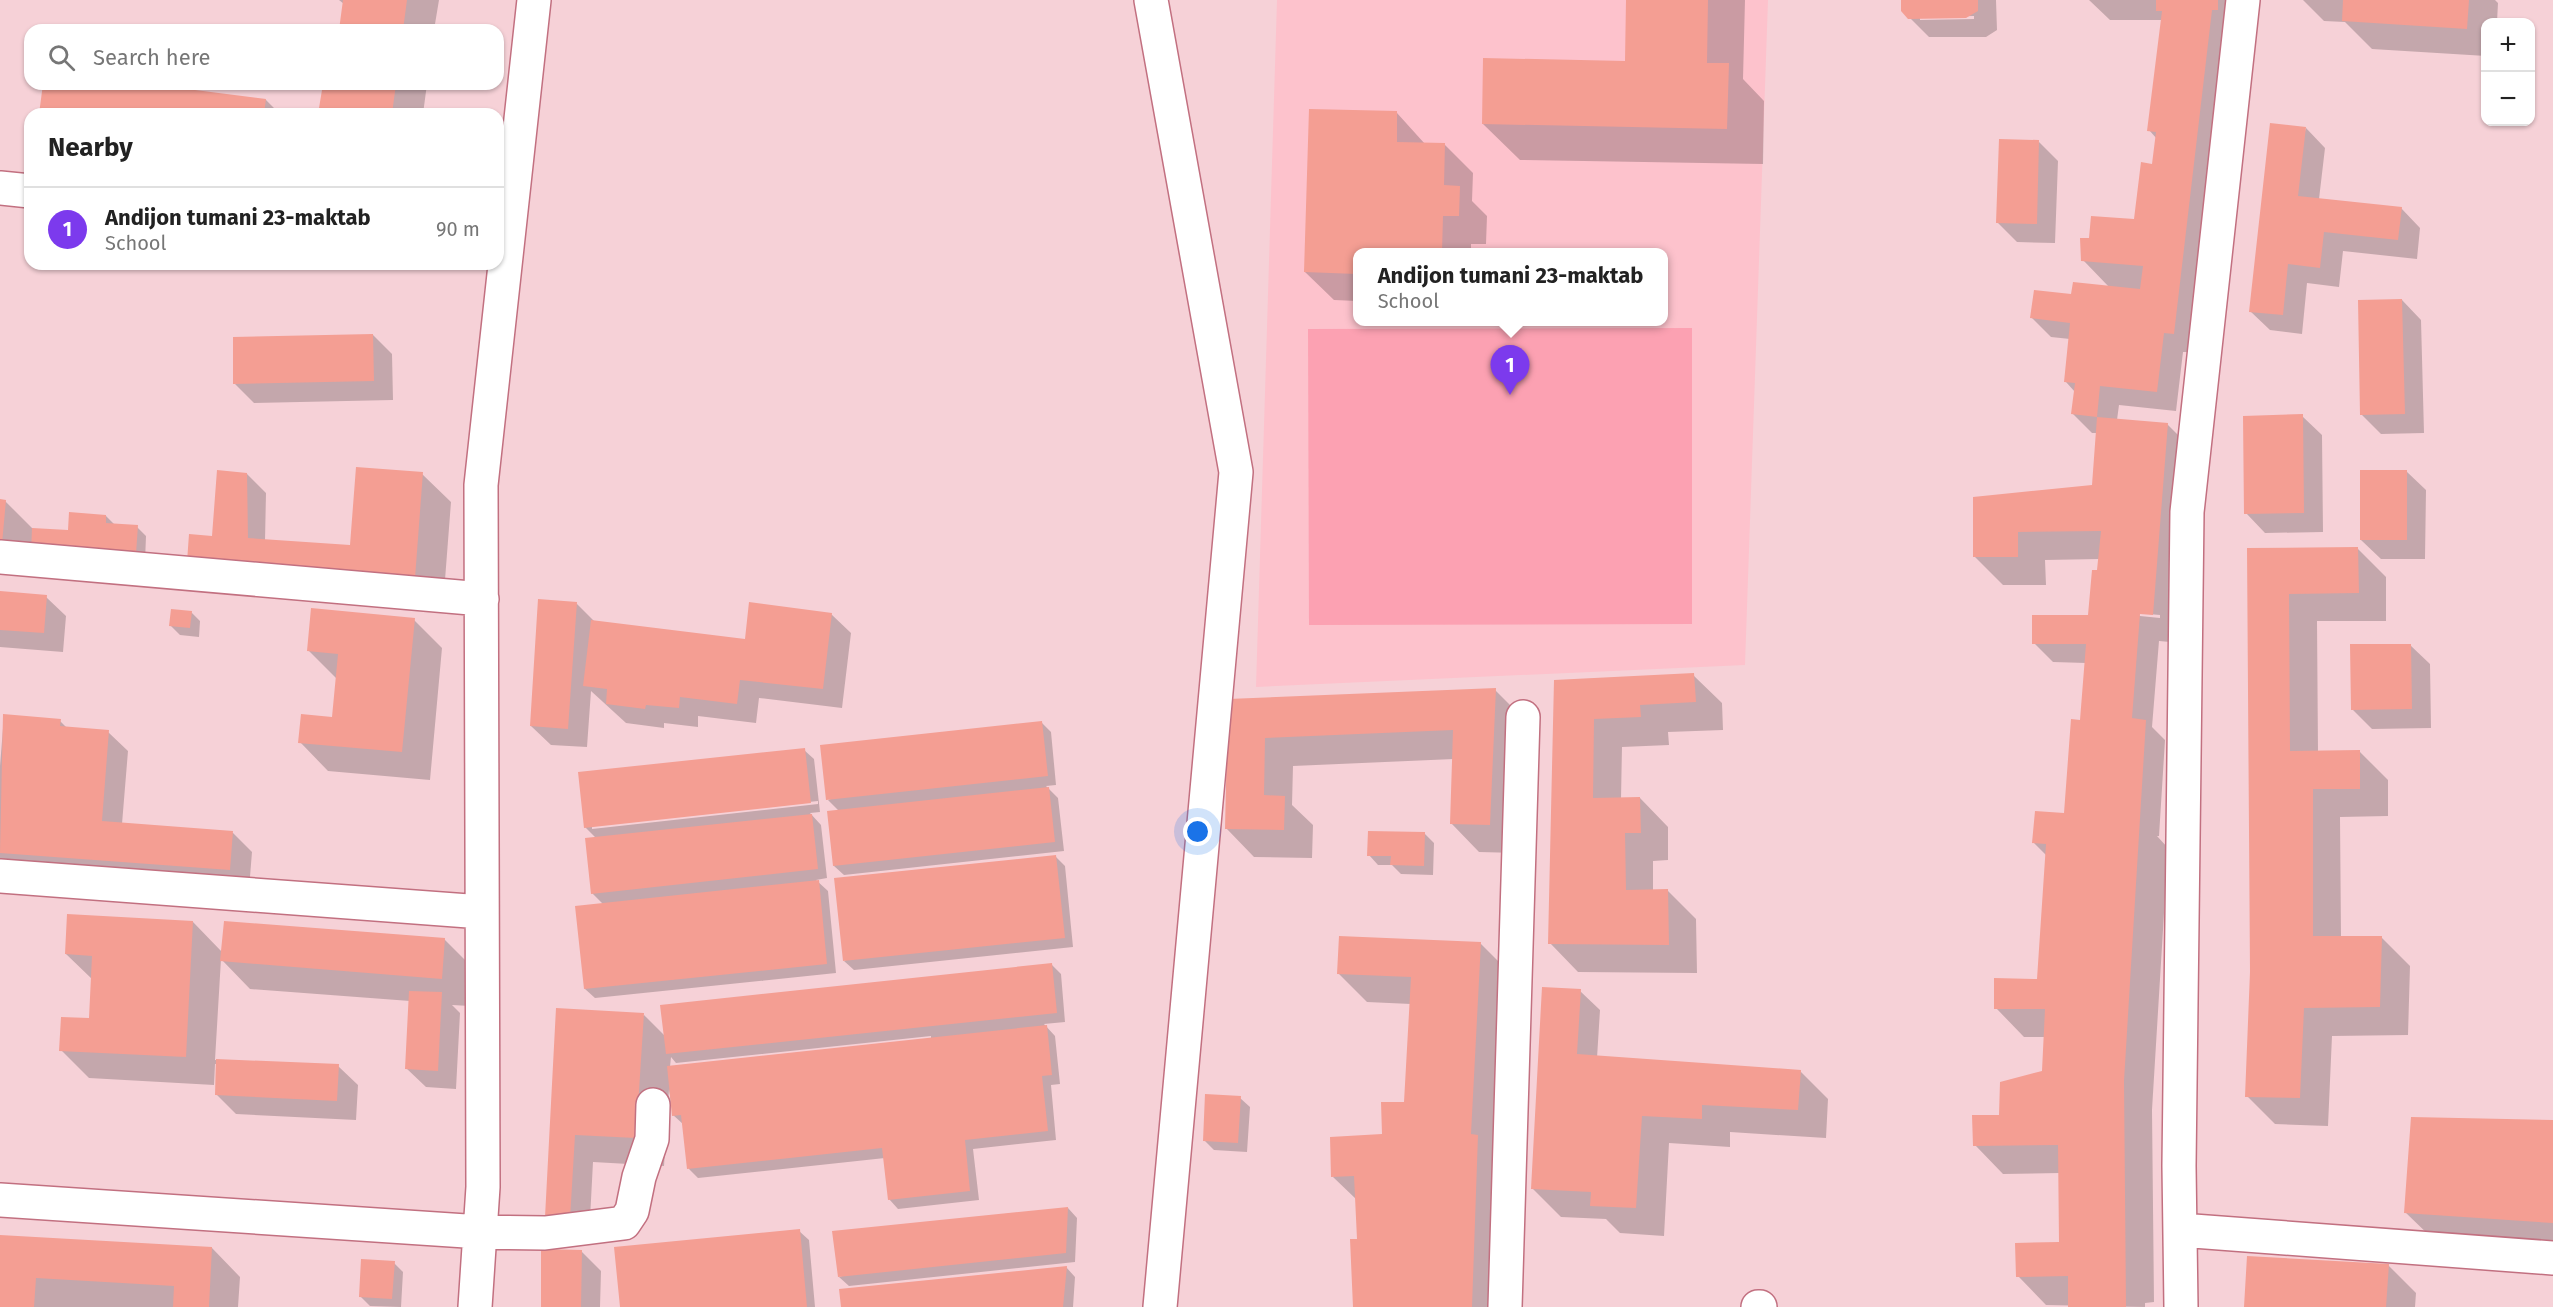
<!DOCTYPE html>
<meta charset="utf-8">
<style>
:root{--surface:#fff;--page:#f6f6f6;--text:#222;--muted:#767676;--line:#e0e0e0;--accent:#7c3aed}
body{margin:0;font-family:"Fira Sans",sans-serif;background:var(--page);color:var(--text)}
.controls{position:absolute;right:18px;top:18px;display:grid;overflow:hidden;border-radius:12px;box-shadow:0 2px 4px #0004}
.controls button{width:54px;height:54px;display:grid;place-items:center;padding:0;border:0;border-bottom:2px solid var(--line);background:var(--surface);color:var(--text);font:30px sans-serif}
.you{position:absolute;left:1198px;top:832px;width:21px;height:21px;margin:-15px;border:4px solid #fff;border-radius:50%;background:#1a73e8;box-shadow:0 0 0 9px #1a73e833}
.badge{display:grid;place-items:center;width:39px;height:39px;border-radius:50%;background:var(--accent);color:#fff;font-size:20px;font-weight:700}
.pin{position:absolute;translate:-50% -50px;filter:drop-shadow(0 2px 3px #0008)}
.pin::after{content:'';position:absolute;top:32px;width:21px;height:18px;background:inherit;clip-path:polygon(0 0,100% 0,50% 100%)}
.popup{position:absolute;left:1353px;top:248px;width:315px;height:78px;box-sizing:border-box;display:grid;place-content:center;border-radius:12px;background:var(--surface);filter:drop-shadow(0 2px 4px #0005);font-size:20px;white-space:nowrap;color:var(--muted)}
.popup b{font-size:22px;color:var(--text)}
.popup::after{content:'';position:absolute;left:50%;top:100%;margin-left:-12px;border:12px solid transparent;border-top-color:var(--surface)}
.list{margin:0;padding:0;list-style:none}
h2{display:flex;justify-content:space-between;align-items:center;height:78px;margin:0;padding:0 24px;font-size:26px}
h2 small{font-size:20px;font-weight:400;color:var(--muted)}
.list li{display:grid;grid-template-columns:39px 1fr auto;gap:18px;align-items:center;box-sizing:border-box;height:84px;padding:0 24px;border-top:2px solid var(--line)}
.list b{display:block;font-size:22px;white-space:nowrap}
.list p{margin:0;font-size:20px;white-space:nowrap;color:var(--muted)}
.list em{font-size:20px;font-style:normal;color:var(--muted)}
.icon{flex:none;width:33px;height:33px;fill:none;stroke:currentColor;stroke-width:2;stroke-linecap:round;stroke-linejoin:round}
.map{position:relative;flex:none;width:2553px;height:1307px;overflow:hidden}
.search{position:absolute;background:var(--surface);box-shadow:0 2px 4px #0004;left:24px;top:24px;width:480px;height:66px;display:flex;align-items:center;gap:15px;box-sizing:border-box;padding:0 21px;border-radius:18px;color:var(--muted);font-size:22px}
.panel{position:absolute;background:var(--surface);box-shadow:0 2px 4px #0004;left:24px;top:108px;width:480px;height:162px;border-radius:18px}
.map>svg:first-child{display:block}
.built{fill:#fdc2cc;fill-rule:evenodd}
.green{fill:#fca1b2}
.shadow{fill:#0003;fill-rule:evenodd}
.building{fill:#f49e93}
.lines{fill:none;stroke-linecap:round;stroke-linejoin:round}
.minor-casing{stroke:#c27080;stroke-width:36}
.minor{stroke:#fff;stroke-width:33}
</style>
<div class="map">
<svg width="2553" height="1307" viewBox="0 0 2553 1307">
<rect width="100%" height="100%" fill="#f6d1d7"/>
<path class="built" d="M1277 0H1768L1745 665 1256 687ZM1357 252H1663V322H1357Z"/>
<path class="green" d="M1692 328V624L1309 625 1308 329Z"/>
<path class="shadow" d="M339 0H439L434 30H340L344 4Z
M1628 0H1745L1743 79 1764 101 1763 164 1520 160 1483 124 1626 62Z
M1902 0H1996L1997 30 1986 37H1929L1903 11ZM1974 16V19L1920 20V17Z
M2089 0H2246L2192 352H2183L2176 411 2119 405 2117 420 2167 424 2187 444 2181 643 2159 641 2152 727 2165 740 2159 836H2157L2168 848 2152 1110 2154 1302 2145 1303V1307L2046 1305 2018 1276 2061 1243 2060 1173 2003 1174 1975 1145 2044 1072 2045 1037H2024L1996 1008 2039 980 2047 856 2034 843 2068 815 2081 721 2086 663 2053 662 2034 643 2090 616 2100 559 2045 560 2046 585H2003L1975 557 2095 486 2097 433H2092L2073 414 2075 392 2066 382 2070 339 2051 337 2032 318 2073 296 2110 288 2083 260 2090 240 2136 221 2154 166 2157 139 2149 130 2162 20H2110ZM2137 613 2160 615V618L2140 616Z
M2303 0H2495L2498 3 2497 22H2486V56L2372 49 2345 22 2324 21Z
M44 84H136L266 100 280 114H40Z
M324 84H427L423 114H320Z
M1397 113 1425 144 1445 145 1473 173 1472 201 1487 216 1486 244H1471V252H1357V301L1334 300 1305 272Z
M2306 128 2325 148 2319 199 2401 208 2420 228 2417 259 2343 251 2339 287 2307 283 2302 334 2270 330 2250 311Z
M2039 142 2058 161 2055 243 2017 242 1998 223Z
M2402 300 2421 320 2424 433 2381 434 2361 414Z
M373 335 392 354 393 400 254 403 235 384Z
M2302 416 2322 435 2323 532 2265 533 2246 513Z
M2406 471 2426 490 2425 559H2381L2361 540Z
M247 474 266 493 265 541 352 547 422 474 451 502 443 606 214 537Z
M0 501H5L34 530 70 532 106 516 115 525 137 527 146 536 145 562 31 552 29 577 0 574Z
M2357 548 2386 577V621H2317L2318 752H2360L2388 780V816L2340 817 2341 938 2381 937 2410 966 2408 1035 2332 1036 2328 1126 2275 1124 2247 1096 2252 972 2249 550Z
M0 593 46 597 66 616 63 652 0 647Z
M576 603 595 622 746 640 831 614 851 633 842 708 759 698 756 723 698 716V727L664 723V728L626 723 591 691 587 747 551 745 531 726Z
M191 612 200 621 199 637 180 635 171 626Z
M414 620 442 648 430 780 328 771 300 742 334 719 337 679 308 650Z
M2410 645 2430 664 2431 728 2372 729 2353 710Z
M1693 675 1722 703 1723 730 1668 732 1669 745 1622 747 1621 799 1640 798 1668 827V860L1653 861V891H1668L1696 919 1697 973 1578 972 1550 943 1555 682Z
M1495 690 1523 718 1518 853 1479 852 1451 823 1454 759 1293 766 1292 805 1313 825 1312 858 1254 857 1226 828 1229 701Z
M4 716 60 721 68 729 108 732 128 751 122 824 233 833 252 852 249 889 0 878V766Z
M1041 722 1051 732 1056 785 1046 786 1058 798 1064 851 844 875 834 866 839 811 828 800Z
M804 750 814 759 820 812 810 813 821 825 827 878 816 880 828 891 836 973 595 998 585 989 603 904 592 893 597 839 585 827ZM818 801V804L592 829V825Z
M1424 833 1434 843 1433 875 1401 874 1392 865H1378L1369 855Z
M1055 856 1065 866 1073 947 854 970 844 961Z
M193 922 222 952 444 939 473 968 470 1006 452 1005 460 1013 456 1089 426 1087 406 1068 410 1001 250 989 221 959 215 1060 338 1066 358 1085 356 1120 236 1114 217 1095 218 1064H215L214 1085 89 1078 61 1050 91 1020 93 980 66 954Z
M1481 944 1509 972 1501 1307H1352H1355L1358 1240 1357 1200 1333 1177 1384 1136 1406 1103 1411 1004 1367 1002 1338 973Z
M1051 964 1061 974 1065 1022 1044 1024 1055 1036 1060 1084 1051 1085 1056 1140 973 1149 979 1200 898 1209 889 1199 885 1158 698 1178 689 1169 683 1124 673 1115 669 1089 664 1166 593 1162 589 1238 566 1236 552 1134 644 1015 665 1036ZM931 1036V1039L670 1067 671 1057 676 1063Z
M1580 991 1600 1010 1597 1058 1800 1071 1828 1099 1826 1138 1730 1132V1147L1669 1143 1664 1236 1620 1233 1606 1219 1561 1217 1532 1188Z
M1240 1098 1250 1107 1247 1152 1214 1150 1205 1141Z
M2553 1122V1249L2434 1240 2405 1212Z
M1068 1208 1077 1218 1075 1262 849 1286 839 1277Z
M799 1231 809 1240 815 1307H621Z
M0 1236 212 1248 240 1277 238 1307H0Z
M581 1251 601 1271 600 1307H542Z
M394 1263 403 1272 401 1307 370 1306 360 1296Z
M2388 1265 2416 1293 2415 1307H2245Z
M1066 1267 1075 1277 1073 1307H842Z"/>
<path class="building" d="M343 0H407L403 30H339Z
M1626 0H1708L1707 63H1729L1727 129 1482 124 1483 58 1625 61Z
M1901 0H1978V11L1966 18 1908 19 1901 11Z
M2156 0H2218V10H2212L2174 334 2164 333 2157 392 2100 386 2097 417 2071 414 2075 383 2064 382 2070 323 2030 318 2034 290 2071 294 2073 282 2140 289 2143 266 2081 261 2080 238H2089L2091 216 2134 219 2141 162 2152 164 2156 132 2147 131 2162 11H2156Z
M2343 0H2469L2467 29 2342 21Z
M43 84H148L266 99 264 114H39Z
M323 84H396L392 114H318Z
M1309 109 1397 111V142L1445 143 1444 185 1460 186 1459 216H1443L1442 252H1357V274L1304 272Z
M2270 123 2306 127 2298 196 2402 207 2398 240 2324 232 2320 268 2288 264 2283 315 2249 312Z
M1999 139 2039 140 2037 224 1996 223Z
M2402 299 2405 414 2360 415 2358 300Z
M373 334 374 381 233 384V337Z
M2303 414 2304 513 2244 514 2243 416Z
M2097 417 2168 423 2153 615 2140 614 2132 718 2146 720 2124 1081 2126 1307H2068V1276L2016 1277 2015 1243 2059 1242 2058 1145 1973 1146 1972 1115H1999L2000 1082 2042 1071 2045 1009H1994V978L2037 979 2046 844 2032 843 2035 811 2064 813 2071 719 2080 720 2086 644H2032V615H2088L2092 570H2097L2101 531 2018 532V557H1973V497L2092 485Z
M356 467 423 472 415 578 187 562 189 534 212 536 217 470 247 473 248 538 350 545Z
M2360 470H2407V540H2360Z
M0 499 6 500 2 544H0Z
M69 512 106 515V523L138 525 136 554 31 553 32 528 68 530Z
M2358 547 2359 593 2289 594 2290 751 2360 750V789H2313V936H2382L2380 1007 2304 1008 2300 1098 2245 1097 2250 972 2247 548Z
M0 591 47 595 44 633 0 630Z
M538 599 577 602 568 729 530 726Z
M749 602 832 613 823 689 740 680 737 704 680 697 679 708 646 705 645 709 606 704 607 689 583 686 591 620 745 639Z
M311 608 415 618 402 752 298 743 301 714 332 717 338 654 307 651Z
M171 609 192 611 190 628 169 626Z
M2350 644H2411L2412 709 2351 710Z
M1694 673 1696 702 1640 705 1641 717 1594 719 1593 798 1640 797 1641 833H1625L1626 890 1668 889 1669 945 1548 944 1554 680Z
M1496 688 1490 825 1450 824 1453 730 1265 738 1264 795 1285 796 1284 830 1225 829 1228 699Z
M3 714 61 719 60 726 109 730 102 821 233 831 230 870 0 853Z
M1042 721 1048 776 826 800 820 745Z
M805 748 811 803 584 828 578 772Z
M1049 787 1055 842 833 866 827 811Z
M812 814 818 869 591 894 585 838Z
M1368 831 1425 832 1424 866 1390 865 1391 856H1367Z
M1056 855 1065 938 843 961 834 878Z
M819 880 827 964 584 989 575 906Z
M67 914 193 921 186 1057 59 1051 61 1017 89 1018 92 956 65 954Z
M224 921 445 938 442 979 220 961Z
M1339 936 1481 942 1471 1134 1478 1135 1472 1307H1353L1350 1239H1357L1354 1176 1331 1177 1330 1137 1382 1134 1381 1102H1404L1411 977 1337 974Z
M1052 963 1057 1013 666 1054 660 1005Z
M1542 987 1581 989 1577 1054 1801 1070 1798 1110 1702 1105V1119L1642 1116 1636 1208 1590 1206 1591 1192 1531 1189Z
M409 991 442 992 438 1071 405 1069Z
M556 1008 644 1013 636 1138 575 1135 570 1219 545 1217Z
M1047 1025 1052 1075 1042 1076 1048 1131 965 1140 970 1191 888 1200 882 1148 687 1169 681 1115 672 1116 667 1066Z
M216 1059 339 1064 337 1101 215 1095Z
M1205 1094 1241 1096 1238 1143 1203 1141Z
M2411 1117 2553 1120V1223L2404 1213Z
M1068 1207 1066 1253 838 1277 832 1231Z
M800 1229 807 1307H620L614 1247Z
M0 1235 212 1247 209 1307H173L174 1286 36 1278 34 1307H0Z
M541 1249 582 1250 581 1307H541Z
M2247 1256 2389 1264 2386 1307H2244Z
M361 1259 395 1261 392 1299 359 1297Z
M1067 1266 1063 1307H841L839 1289Z"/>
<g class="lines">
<g class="minor-casing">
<path id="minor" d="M1151 0 1236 472 1160 1307
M0 188 30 191
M0 557 482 599
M0 876 482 912
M0 1200 481 1232 545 1233 624 1223 632 1211 639 1177 652 1139 653 1105
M2180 1230 2553 1258
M475 1307 483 1187 481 485 534 0
M1505 1307 1523 717
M1758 1307H1760
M2181 1307 2179 1166 2187 512 2243 0"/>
</g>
<use href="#minor" class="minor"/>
</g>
</svg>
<div class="controls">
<button>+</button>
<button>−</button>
</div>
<div class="you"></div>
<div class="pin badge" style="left:1510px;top:395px">1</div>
<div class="popup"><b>Andijon tumani 23-maktab</b>School</div>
<div class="search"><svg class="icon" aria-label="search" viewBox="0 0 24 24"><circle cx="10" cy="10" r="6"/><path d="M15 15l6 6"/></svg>Search here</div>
<section class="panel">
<h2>Nearby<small></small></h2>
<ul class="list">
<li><span class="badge">1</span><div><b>Andijon tumani 23-maktab</b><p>School</p></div><em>90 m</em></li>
</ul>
</section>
</div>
